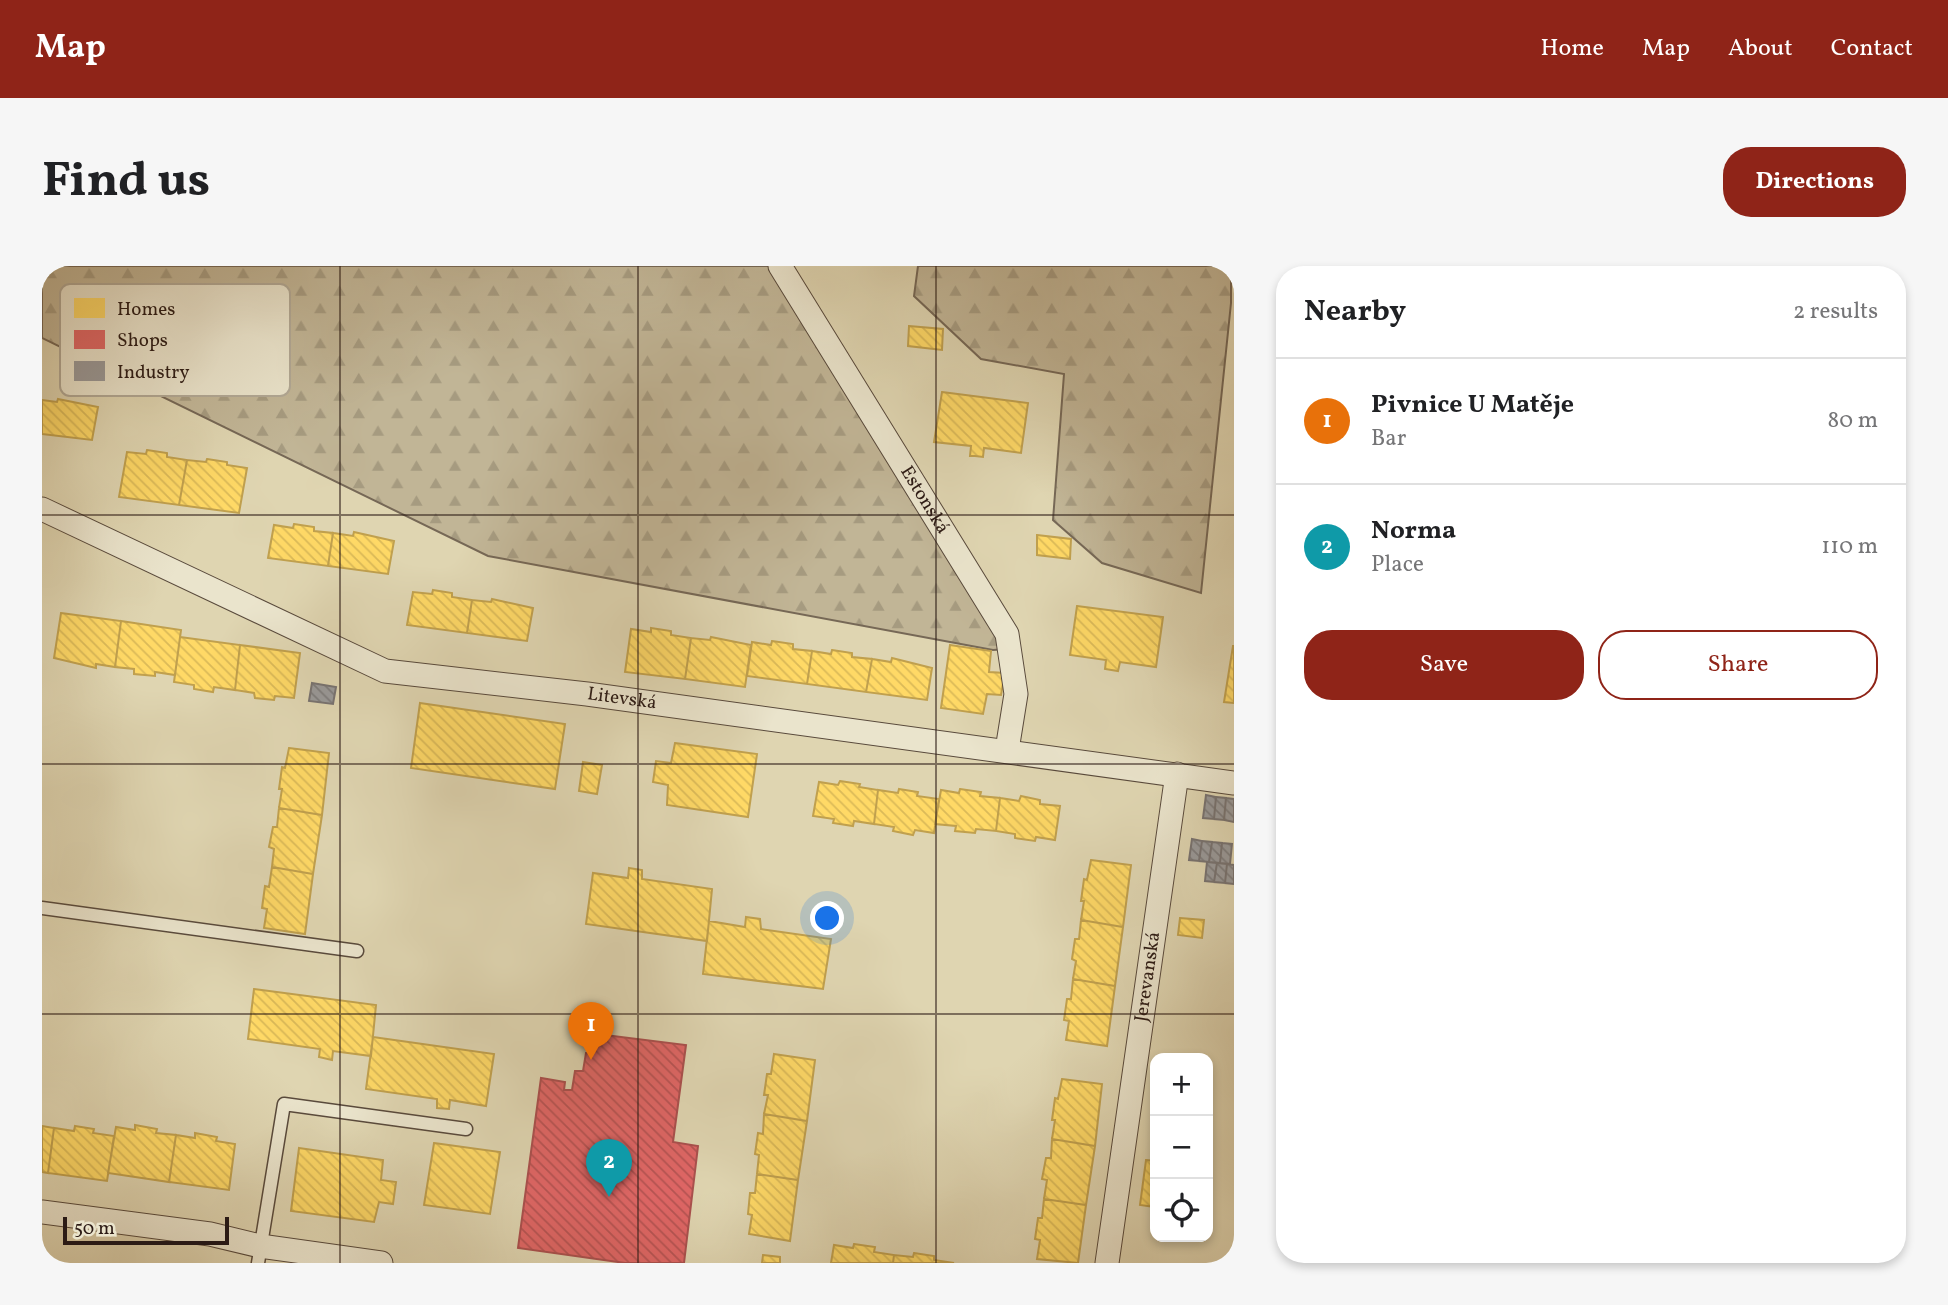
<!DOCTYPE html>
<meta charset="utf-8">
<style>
:root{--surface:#fff;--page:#f6f6f6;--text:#202124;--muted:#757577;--line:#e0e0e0;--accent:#8f2418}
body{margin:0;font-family:Vollkorn,serif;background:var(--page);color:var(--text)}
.controls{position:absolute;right:21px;bottom:21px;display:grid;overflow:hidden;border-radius:14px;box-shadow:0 4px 10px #0003}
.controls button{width:63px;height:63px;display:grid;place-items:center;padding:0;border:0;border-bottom:2px solid var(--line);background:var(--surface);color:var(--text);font:35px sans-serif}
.scale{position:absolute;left:21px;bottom:18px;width:166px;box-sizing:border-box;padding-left:7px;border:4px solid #2c1b15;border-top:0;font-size:19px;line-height:24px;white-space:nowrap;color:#2c1b15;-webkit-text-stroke:5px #eae4cc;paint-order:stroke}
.you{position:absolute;left:786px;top:653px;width:24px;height:24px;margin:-18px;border:5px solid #fff;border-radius:50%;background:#1a73e8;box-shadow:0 0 0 10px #1a73e833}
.badge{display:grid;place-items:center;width:46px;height:46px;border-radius:50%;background:var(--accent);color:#fff;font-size:23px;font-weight:700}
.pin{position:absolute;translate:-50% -58px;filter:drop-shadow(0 2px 4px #0008)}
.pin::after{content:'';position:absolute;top:37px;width:24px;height:21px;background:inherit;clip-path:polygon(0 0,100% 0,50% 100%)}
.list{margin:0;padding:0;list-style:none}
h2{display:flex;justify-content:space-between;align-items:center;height:91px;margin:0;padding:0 28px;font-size:30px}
h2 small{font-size:23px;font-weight:400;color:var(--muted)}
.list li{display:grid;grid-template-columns:46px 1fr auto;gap:21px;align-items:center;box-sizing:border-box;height:126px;padding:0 28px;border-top:2px solid var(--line)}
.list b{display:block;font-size:26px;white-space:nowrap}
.list p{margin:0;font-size:23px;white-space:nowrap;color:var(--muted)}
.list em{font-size:23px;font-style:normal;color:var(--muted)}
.actions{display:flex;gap:14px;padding:21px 28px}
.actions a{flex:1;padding:16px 0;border:2px solid var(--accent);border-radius:28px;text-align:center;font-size:24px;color:var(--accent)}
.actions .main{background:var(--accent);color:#fff}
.icon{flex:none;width:38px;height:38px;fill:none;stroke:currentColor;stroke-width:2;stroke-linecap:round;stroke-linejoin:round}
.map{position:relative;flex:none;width:1192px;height:997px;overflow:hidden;border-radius:28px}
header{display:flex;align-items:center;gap:42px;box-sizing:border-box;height:98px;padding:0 35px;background:var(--accent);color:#fff}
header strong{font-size:33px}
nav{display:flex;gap:38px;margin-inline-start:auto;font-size:24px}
.intro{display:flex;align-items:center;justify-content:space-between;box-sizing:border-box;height:168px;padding:0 42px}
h1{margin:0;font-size:49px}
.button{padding:18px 32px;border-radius:28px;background:var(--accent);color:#fff;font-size:24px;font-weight:700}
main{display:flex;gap:42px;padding:0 42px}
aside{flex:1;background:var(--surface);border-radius:28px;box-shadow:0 4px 10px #0003}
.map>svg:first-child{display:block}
.forest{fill:url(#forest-firs);stroke:#766856;stroke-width:2}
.homes{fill:url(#homes-back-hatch);stroke:#c0a04e;stroke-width:2}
.shops{fill:url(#shops-back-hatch);stroke:#aa504e;stroke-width:2}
.industry{fill:url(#industry-back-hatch);stroke:#787371;stroke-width:2}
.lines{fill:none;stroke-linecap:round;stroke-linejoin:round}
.lane-casing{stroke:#594a3c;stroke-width:15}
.street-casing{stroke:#594a3c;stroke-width:25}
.lane{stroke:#eae4cc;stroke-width:12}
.street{stroke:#eae4cc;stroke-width:23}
.grid{fill:none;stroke:#2c1b15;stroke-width:2;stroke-opacity:0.55}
.labels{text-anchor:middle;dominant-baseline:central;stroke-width:7;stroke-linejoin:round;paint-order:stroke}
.street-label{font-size:19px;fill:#2c1b15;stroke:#eae4cc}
.key{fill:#eae4cc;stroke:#b1a895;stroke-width:2}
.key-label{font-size:19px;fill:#2c1b15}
</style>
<header>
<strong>Map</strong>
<nav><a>Home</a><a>Map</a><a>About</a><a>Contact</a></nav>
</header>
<div class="intro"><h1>Find us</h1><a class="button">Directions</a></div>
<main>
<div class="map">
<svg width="1192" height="997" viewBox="0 0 1192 997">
<defs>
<pattern id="forest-firs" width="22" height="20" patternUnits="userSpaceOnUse" patternTransform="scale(1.75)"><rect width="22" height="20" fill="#c1b596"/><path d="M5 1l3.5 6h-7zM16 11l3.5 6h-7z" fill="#a69b80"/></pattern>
<pattern id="homes-back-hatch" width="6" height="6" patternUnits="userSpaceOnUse" patternTransform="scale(1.75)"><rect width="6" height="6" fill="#ffd966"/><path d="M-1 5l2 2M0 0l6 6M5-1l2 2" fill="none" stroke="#dbba58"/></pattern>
<pattern id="shops-back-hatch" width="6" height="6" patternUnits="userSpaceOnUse" patternTransform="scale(1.75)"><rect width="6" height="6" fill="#e06666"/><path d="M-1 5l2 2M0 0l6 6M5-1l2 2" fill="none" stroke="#b65353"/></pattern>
<pattern id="industry-back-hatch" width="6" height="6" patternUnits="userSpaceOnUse" patternTransform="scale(1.75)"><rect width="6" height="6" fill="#999"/><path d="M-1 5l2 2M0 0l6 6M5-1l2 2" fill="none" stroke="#7d7c7c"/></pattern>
</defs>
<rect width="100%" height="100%" fill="#dfd5b1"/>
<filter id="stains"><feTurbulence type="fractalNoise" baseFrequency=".00286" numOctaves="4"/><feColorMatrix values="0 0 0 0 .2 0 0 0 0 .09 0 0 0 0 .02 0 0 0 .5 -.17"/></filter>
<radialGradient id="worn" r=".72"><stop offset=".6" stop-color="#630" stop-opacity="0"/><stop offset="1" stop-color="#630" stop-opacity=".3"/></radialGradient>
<path class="forest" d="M0 0H727L965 383 951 384 446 290 0 72Z
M876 0H1189V37L1159 327 1060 297 1011 254 1022 108 939 93 872 30Z"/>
<path class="homes" d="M867 60 901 63 900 84 866 80Z
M900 126 986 137 979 187 942 182 941 191 933 190H928L929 180 892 176Z
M16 133 56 141 50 174 0 168V134L15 136Z
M105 184 125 187V191L145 194 137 239 77 231 85 186 104 188Z
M165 193 185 196V199L205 202 197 247 137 239 145 194 164 196Z
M252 258 272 261V265L291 267 286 300 226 292 232 259 251 262Z
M312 266 352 275 346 308 286 300 291 267 311 270Z
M995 269 1029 273 1028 293 995 289Z
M391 324 410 327V331L430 334 425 367 365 359 371 326 390 328Z
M450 333 491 342 485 375 425 367 430 334 449 336Z
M1035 340 1121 351 1114 401 1078 396 1076 405 1063 403 1064 394 1028 389Z
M19 347 79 355 73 401 54 398V402L12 392Z
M79 355 139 364 133 409 113 406V410L92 408V403L73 401Z
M609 362 629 365V369L649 372 643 413 583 406 589 363 609 366Z
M138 371 198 379 193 424 172 421 171 426 152 423V419L132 416Z
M669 371 709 379 703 421 643 413 649 372 668 374Z
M730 375 751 378V383L770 385 765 418 705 410 710 376 729 379Z
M198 379 258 387 252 432 233 430 232 434 213 432 212 427 193 424Z
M908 379 949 385 947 406 963 407 959 429 945 428 941 448 899 442Z
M1191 380H1192V437L1182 436Z
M790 384 810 387V391L830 393 824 426 765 418 770 385 789 388Z
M850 392 890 402 885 434 824 426 830 393 849 396Z
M378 437 523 458 513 523 369 502Z
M633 477 715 488 706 551 625 539 626 519 611 516 614 495 629 497Z
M247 482 287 487 280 549 237 542 240 523H237L240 501 243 502Z
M541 496 560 499 555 528 537 525Z
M798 515 818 518 817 521 836 524 832 558 812 555 811 560 791 557 792 553 771 550 777 516 796 519Z
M857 523 876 526 875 530 897 533 892 567 873 564 871 569 851 565 852 561 832 558 836 524 856 527Z
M918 523 939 526 938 530 958 532 954 565 934 563 933 567 913 565 914 560 893 558 899 524 917 527Z
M979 530 998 534V538L1018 540 1013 574 994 571 993 575 973 572V568L954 565 958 532 977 535Z
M237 542 280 549 271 608 230 601 232 583 227 581 231 561H235Z
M1049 594 1089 599 1081 661 1039 654 1042 635H1039L1042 613 1045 614Z
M230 601 271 608 263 668 222 662 225 643 220 642 223 620 227 621Z
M587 602 600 604V613L670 623 665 675 544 658 551 607 586 612Z
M704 651 718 653 719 663 789 673 781 723 661 708 667 655 703 661Z
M1138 652 1162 654 1160 672 1136 669Z
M1039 654 1081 661 1073 720 1031 713 1034 695 1030 693 1033 673H1037Z
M1031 713 1073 720 1065 780 1024 774 1027 755 1022 754 1025 733H1029Z
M212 723 334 739 329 790 291 785 290 794 277 791 278 783 206 773Z
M331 771 452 788 444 840 408 834 407 843 395 842V833L324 823Z
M732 788 773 794 765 855 722 848 726 829H722L725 808H729Z
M1020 813 1060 818 1053 880 1010 873 1013 854H1010L1013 832 1016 833Z
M722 848 765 855 756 914 715 908 717 889 713 888 716 867 721 868Z
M93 859 115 863 114 867 134 869 127 916 66 907 74 861 93 864Z
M0 860 12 862 6 907 0 906Z
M33 860 52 863 51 867 72 870 65 915 6 907 12 862 32 865Z
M153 867 175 871 174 875 193 878 187 924 127 916 134 869 153 872Z
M1010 873 1053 880 1044 939 1002 933 1005 914 1000 913 1004 892H1009Z
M392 877 458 886 448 948 382 939Z
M257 882 341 894 339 914 354 916 351 938 337 936 332 956 249 945Z
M1104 894 1113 895V941L1098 939Z
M715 908 756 914 748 975 707 968 710 949 706 948 708 927H713Z
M1002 933 1044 939 1036 997 995 993 998 974 993 973 996 952H1000Z
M812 978 833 981 832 986 852 989 851 997H789L792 979 811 982Z
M872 987 892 990V994L912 997H851L852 989 871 991Z
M721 989 738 991V997H720Z"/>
<path class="shops" d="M555 768 644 779 631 876 656 880 642 997H583L476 982 499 812 523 816 522 824H530L533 805H541L544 787H550Z"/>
<path class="industry" d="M270 417 294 421 291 438 267 435Z
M1164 529 1174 531 1172 553 1161 552Z
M1174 531 1184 532 1182 554 1172 553Z
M1184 532 1192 533V556L1182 554Z
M1150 573 1160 575 1157 595 1147 594Z
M1160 575 1170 576 1167 596 1157 595Z
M1170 576 1180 577 1178 597 1167 596Z
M1180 577 1190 578 1188 598 1178 597Z
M1165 596 1175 597 1172 616 1163 615Z
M1175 597 1185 598 1183 617 1172 616Z
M1185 598 1192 599V618L1183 617Z"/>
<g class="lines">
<g class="lane-casing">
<path id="lane" d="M0 642 315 685
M216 997 242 838 424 863"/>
</g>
<g class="street-casing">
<g id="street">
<path id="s1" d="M738 0 965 368 974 428 965 484"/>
<path id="s2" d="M0 243 343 405 545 428 1192 517"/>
<path d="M0 946 168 968 218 980 339 997"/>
<path id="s3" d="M1065 997 1135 508"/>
</g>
</g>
<use href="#lane" class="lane"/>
<use href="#street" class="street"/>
</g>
<path class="grid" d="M298 0V997M596 0V997M894 0V997M0 249H1192M0 498H1192M0 748H1192"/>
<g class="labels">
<g class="street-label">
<text stroke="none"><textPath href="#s1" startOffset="275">Estonská</textPath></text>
<text stroke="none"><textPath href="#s2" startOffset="618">Litevská</textPath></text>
<text stroke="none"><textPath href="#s3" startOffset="289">Jerevanská</textPath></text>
</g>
</g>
<rect x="18" y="18" width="230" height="112" rx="10" class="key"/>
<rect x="32" y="32" width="31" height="20" fill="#ffd966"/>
<rect x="32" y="64" width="31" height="19" fill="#e06666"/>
<rect x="32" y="95" width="31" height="20" fill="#999"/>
<g class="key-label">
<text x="75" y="49">Homes</text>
<text x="75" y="80">Shops</text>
<text x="75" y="112">Industry</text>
</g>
<rect width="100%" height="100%" filter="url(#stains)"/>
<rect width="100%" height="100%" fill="url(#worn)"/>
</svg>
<div class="controls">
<button>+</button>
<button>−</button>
<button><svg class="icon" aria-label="locate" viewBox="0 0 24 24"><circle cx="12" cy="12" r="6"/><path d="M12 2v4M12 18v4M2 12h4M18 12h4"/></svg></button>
</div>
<div class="scale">50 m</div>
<div class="you"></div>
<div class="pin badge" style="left:549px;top:794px;background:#e8710a">1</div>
<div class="pin badge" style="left:567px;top:931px;background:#0f9aa8">2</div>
</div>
<aside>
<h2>Nearby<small>2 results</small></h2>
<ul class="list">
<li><span class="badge" style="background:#e8710a">1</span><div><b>Pivnice U Matěje</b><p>Bar</p></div><em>80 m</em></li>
<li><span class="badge" style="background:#0f9aa8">2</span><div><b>Norma</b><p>Place</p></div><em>110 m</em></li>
</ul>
<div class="actions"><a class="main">Save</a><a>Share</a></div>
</aside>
</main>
